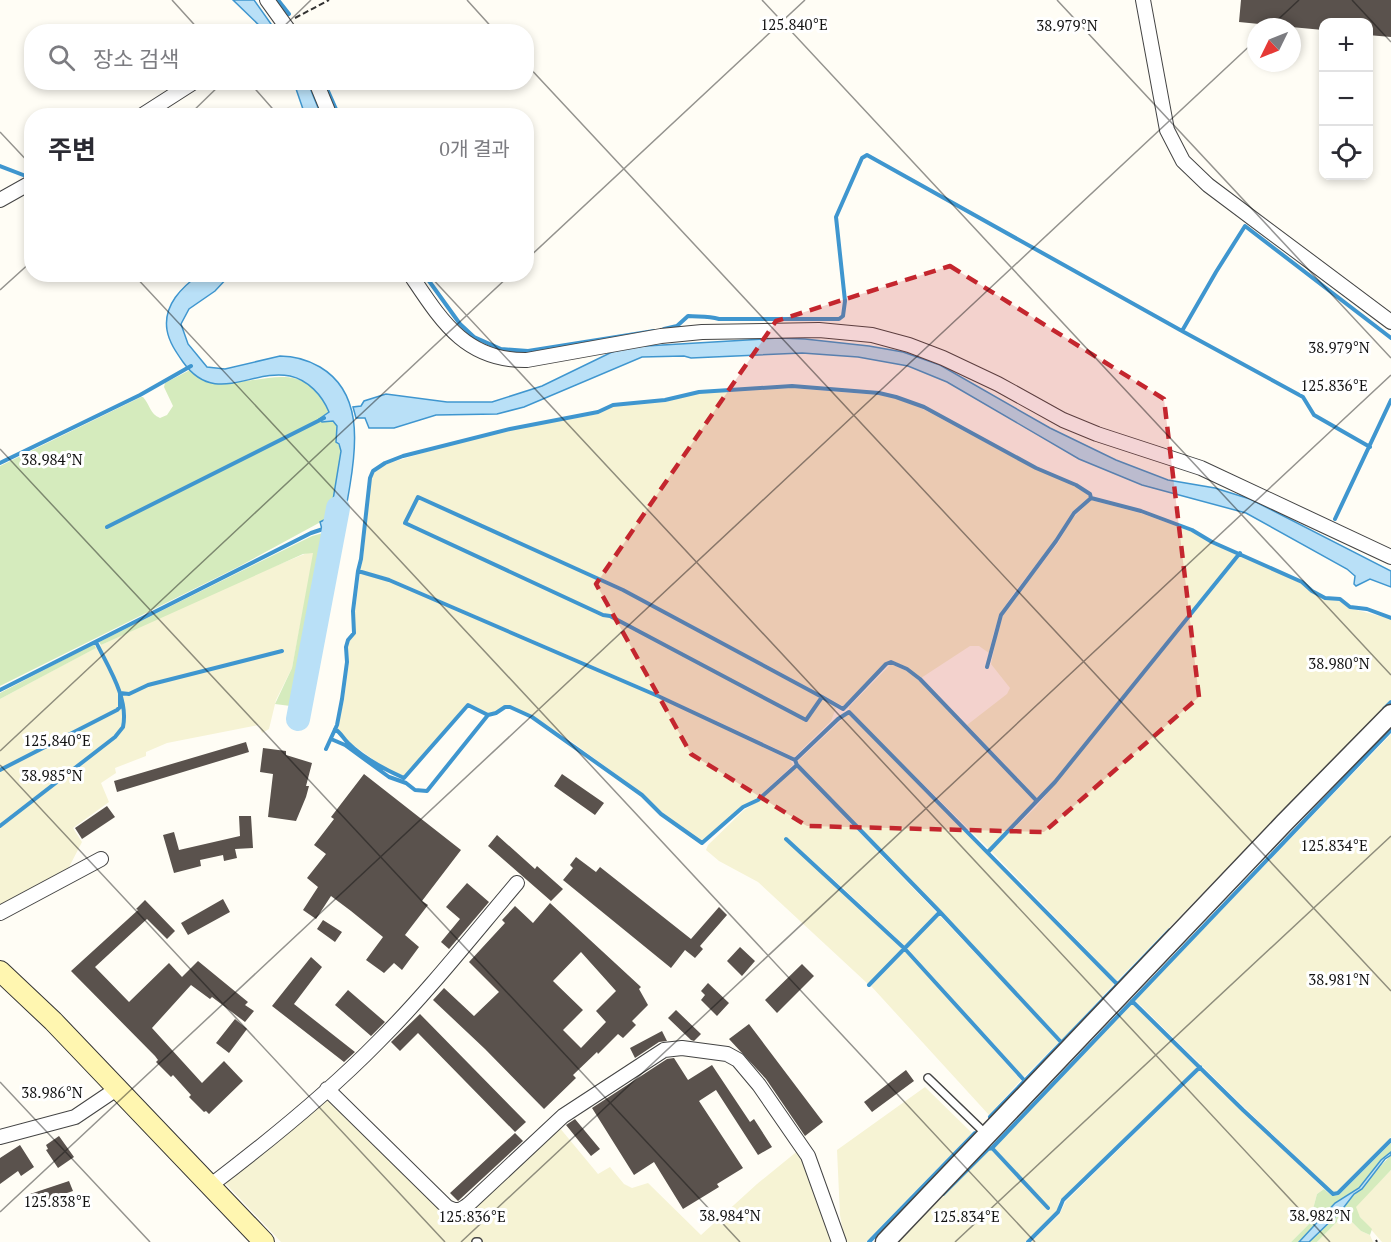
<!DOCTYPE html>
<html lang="ko">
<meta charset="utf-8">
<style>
:root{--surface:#fff;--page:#f2f2f3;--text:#2b2b33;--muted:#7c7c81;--line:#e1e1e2}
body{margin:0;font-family:"PT Serif","Noto Sans KR",serif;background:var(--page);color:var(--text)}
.controls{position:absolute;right:18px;top:18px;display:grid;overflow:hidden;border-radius:12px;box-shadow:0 3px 9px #0003}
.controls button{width:54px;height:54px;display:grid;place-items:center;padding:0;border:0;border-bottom:2px solid var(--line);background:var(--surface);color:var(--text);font:30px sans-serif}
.compass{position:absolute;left:1247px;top:18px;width:54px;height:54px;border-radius:50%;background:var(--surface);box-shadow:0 3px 9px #0003;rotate:227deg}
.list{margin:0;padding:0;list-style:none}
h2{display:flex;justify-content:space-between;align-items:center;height:78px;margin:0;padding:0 24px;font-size:26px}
h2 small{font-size:20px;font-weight:400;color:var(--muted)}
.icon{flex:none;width:33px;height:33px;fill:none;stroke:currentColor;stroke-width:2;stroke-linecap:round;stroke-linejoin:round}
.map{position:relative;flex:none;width:1391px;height:1242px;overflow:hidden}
.search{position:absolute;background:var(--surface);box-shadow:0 3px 9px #0003;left:24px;top:24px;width:510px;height:66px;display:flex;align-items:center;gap:15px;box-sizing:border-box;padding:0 21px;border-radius:24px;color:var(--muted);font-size:22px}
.panel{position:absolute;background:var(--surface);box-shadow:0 3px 9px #0003;left:24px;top:108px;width:510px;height:174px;border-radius:24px}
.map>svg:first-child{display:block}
.farmland{fill:#f6f3d4}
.green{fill:#d5ebbd}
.water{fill:#b9e0f7;stroke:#3f96cf;stroke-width:1.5}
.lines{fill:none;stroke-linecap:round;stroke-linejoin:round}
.stream{stroke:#3f96cf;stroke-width:4}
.river{stroke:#b9e0f7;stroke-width:24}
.building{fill:#5a524d;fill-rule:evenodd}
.service-casing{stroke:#444;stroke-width:10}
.minor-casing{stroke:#444;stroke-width:16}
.tertiary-casing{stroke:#444;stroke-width:21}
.secondary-casing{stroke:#333;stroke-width:22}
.path{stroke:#333;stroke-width:2;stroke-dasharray:6 3;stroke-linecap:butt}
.service{stroke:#fff;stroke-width:7}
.minor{stroke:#fff;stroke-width:14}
.tertiary{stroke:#fff;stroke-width:18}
.secondary{stroke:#fff6b0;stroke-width:20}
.marked{fill:#c4262e;fill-opacity:0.2;stroke:#c4262e;stroke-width:4.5;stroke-dasharray:12 8;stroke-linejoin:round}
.ticks{fill:none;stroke:#111;stroke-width:1.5;stroke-opacity:0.45}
.ticks-label{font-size:15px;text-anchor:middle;fill:#111;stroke:#fff;stroke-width:6;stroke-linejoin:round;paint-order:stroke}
</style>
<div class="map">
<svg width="1391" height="1242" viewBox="0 0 1391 1242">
<rect width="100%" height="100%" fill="#fffdf5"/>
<path class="farmland" d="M791 388 879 395 895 398 923 409 1035 469 1075 485 1078 489 1089 494V497L1072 512 1055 540 1011 597 1000 614 993 635 989 653 979 646H970L921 678 908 668 891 660 885 664 843 706 623 588 418 496 404 523 603 616 610 617 806 722 822 699 836 708 831 721 794 757 658 694 389 578 360 570 363 559 371 479 374 473 386 464 443 447 510 430 598 414 613 406 665 402 699 393Z
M418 499 622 591 820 698 806 719 611 615 604 614 406 522Z
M1091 500 1140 513 1191 531 1211 544 1238 554 1151 662 1053 782 1037 798 967 725 1007 694 1010 688 991 664 997 635 1003 616 1014 599 1058 543 1070 521Z
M307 553H314L292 668 276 700 269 729 262 733 259 725 167 743 146 752V756L115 768 116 773 101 783 109 802 73 828 82 842 67 871 0 909V699L101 645 236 582Z
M1241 555 1302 584 1311 592 1324 599 1340 601 1349 608 1391 619V700L1117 981 991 851 1036 807 1055 784Z
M360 573 388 581 657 697 790 760 793 765 756 799 742 807 702 842 663 813 643 794 568 739 533 716 510 706H504L495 712 488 713 468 703 404 776 385 768 349 742 337 728 344 700 349 662 348 647 349 641 355 633V612Z
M891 664 907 671 919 681 1034 801 989 849 849 711V707Z
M848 714 987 853 1114 984 1062 1040 940 910 799 764 798 761Z
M1391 734V1137L1337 1191 1333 1192 1245 1108 1135 1000Z
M796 767 937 913 905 946 843 888 786 837 784 838 902 949 868 984 758 882 719 861 706 850 708 845 744 810 759 801Z
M939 915 1059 1042 1024 1077 907 948Z
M905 951 1021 1080 989 1115 871 986Z
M1132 1003 1197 1067 1063 1198 1059 1202 1058 1210 1025 1242H898L989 1150H992L1048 1210 1050 1209 994 1148Z
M1200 1070 1324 1189 1317 1194 1309 1224 1291 1242H1031L1059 1215 1066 1201Z
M925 1087 972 1133 866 1242H845L840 1215 837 1150Z
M330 1100 454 1214 559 1127 598 1174 610 1167 624 1184 632 1188 648 1183 701 1235 757 1184 800 1149 836 1242H281L225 1183 323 1101Z
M1391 1170V1242H1382L1360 1217 1355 1207Z
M1346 1216 1361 1231 1370 1235 1373 1242H1317L1340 1219Z"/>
<path class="green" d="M190 370C198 378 204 379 214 381 260 389 302 352 329 412L319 419 325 422H333L337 426 336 442 338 444 341 451 331 512 328 518 238 567 0 686V466L141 397H143C150 405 150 414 160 418L167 415 173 406 164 387 165 383Z
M323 533 328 535 329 544 298 707 275 704 292 668 313 553 303 554 101 645 99 642 312 536Z
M94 644 96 648 0 699V693Z
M1391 1143V1152L1381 1160 1359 1188 1335 1203 1299 1242H1291L1309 1224 1317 1194 1324 1189 1332 1196 1339 1195Z
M1391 1155V1170L1356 1207 1360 1217 1372 1229 1370 1235 1361 1231 1346 1216 1340 1219 1317 1242H1309L1341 1211 1343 1206Z"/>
<path class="water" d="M233 0H254L276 31H265Z
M294 83H308L321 115H305Z
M200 274 230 275 215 291 189 309 181 324 188 344 207 367 225 369 280 356C294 356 308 360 320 367 362 392 357 443 350 485 347 503 344 523 336 539H329L327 535 323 533 320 522 328 518 331 512 341 451 339 444 336 442 337 426 333 421 322 422 319 419 329 412C322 395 308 380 290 376 252 368 215 407 183 362 176 352 169 342 167 330 163 305 182 287 200 274Z
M779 338 805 339 869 346 903 352 940 365 1050 428 1116 460 1168 480 1215 488 1250 499 1391 571V587L1370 579 1356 586 1354 584 1355 576 1347 569 1246 513 1142 485 1079 459 947 382 908 366 858 357 802 353 691 358 684 356 642 357 524 407 497 414 436 415 394 428H369L365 418H356L353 407 361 406 364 401 386 394 447 402H492L542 386 612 352 629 347Z
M1391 1152V1155L1385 1159 1362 1189 1354 1194 1341 1211 1309 1242H1299L1335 1203 1359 1188 1381 1160Z"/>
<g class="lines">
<path class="stream" d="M278 0 289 14
M298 26 301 32
M324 82 339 116
M0 166 31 178
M424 274 460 324 474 337 501 349 528 351 654 331
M664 329 677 326 688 316C699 317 708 316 719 319H839L843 316 845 301 836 217 862 158 867 155 1182 331
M1370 447 1314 415 1303 397 1182 331 1216 272 1245 226 1391 338
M0 463 140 395 191 366
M1335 519 1391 400
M107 527 324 418
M358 571 389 580 658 696 795 760 797 765 940 912 1061 1042
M987 667 1001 615 1056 541 1074 513 1091 498 1141 511 1192 530 1212 542 1302 582 1312 591 1325 598 1340 599 1350 607 1367 609 1391 618
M0 690 311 533 326 528
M822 697 806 720 610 616 603 615 405 523 418 497 623 590 822 697 843 709 846 706 886 664 891 662 907 669 920 679 1035 799
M1384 709 1391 702
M335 729C341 733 343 738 348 743 362 757 386 770 404 778L468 705 488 715 496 713 505 707H510L532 717 642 795 661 814 702 843 743 807 758 800 797 765
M331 739 345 745 389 777 406 783 415 790 427 791 488 715
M326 749 337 725 342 699 347 662 346 647 348 640 354 633 353 611 358 571 361 559 370 478 373 471 385 463 403 456 510 429 598 412 613 405 665 400 699 392 792 386 879 393 896 397 924 407 1036 468 1076 485 1090 494 1091 498
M795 760 838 719 849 712 1117 984
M0 770 117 710 120 707V693L129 694 148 685 282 651
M0 826 115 737 123 727C129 698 108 667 96 642
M786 839 905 949 1024 1080
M988 852 1055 782 1240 553
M869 985 940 912
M1132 1001 1243 1110 1333 1194 1338 1193 1391 1140
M990 1117 1170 930
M992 1148 1391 730
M943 1194 988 1149 992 1148 1048 1208
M869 1242 975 1133
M1028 1242 1058 1212 1063 1200 1200 1067"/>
<path class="river" d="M298 719 338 508"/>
</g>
<path class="building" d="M1241 0H1391V37L1368 35V22H1323V30L1239 22Z
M246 742 249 752 117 792 114 781Z
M263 748 286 751V755L312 763 306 786H309L306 797 296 821 268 817 273 774 260 772Z
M364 774 461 850 422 901 428 905 405 935 419 947 402 970 394 963 384 973 366 960 383 937 351 911 331 896 316 919 303 910 318 887 307 878 326 854 314 845 334 819 331 817Z
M562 774 604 803 595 815 554 786Z
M107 806 115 817 82 839 75 828Z
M239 816H251L253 848 235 849 237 858 224 861 223 855 200 860 201 866 174 873 163 835 174 832 179 850 240 836Z
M497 835 535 869 537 866 563 889 551 901 488 846Z
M576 857 596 872 600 867 691 939 719 907 727 915 700 946 703 949 695 958 685 950 671 968 563 880 573 868 570 865Z
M467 883 489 902 449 949 441 942 460 919 446 907Z
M223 899 230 912 188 935 181 923Z
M145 900 175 931 167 939 147 919 95 967 129 1002 169 963 182 977 198 961 248 1002 245 1005 254 1011 245 1022 212 997 210 999 191 985 152 1028 202 1083 224 1061 243 1081 209 1114 206 1111 204 1112 189 1097 191 1095 173 1075 171 1077 156 1062 158 1060 155 1056 71 971 138 910 136 909Z
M550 903 641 987 639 989 648 1005 632 1021 636 1025 623 1038 618 1034 598 1054 597 1052 573 1075 576 1078 544 1109 485 1049 433 1000 444 988 474 1016 499 992 469 962 505 923 502 920 515 906 533 923ZM581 952 616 991 596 1011 606 1022 581 1048 563 1030 583 1010 553 981Z
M323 920 342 932 335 942 317 929Z
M740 947 755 961 742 976 727 961Z
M311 957 322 967 294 1004 355 1052 344 1062 272 1006Z
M802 964 814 976 777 1013 765 1000Z
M708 983 729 1003 717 1016 701 1000 705 995 701 991Z
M348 990 385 1022 371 1036 335 1005Z
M676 1010 701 1034 694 1041 691 1040 668 1018Z
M420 1014 526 1122 515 1132 418 1033 400 1051 391 1042Z
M235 1019 247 1029 229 1053 216 1043Z
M749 1024 823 1122 805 1136 766 1079 729 1039Z
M662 1031 667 1041 659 1042 635 1058 630 1048Z
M674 1058 688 1080 712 1065 750 1122 754 1119 772 1147 758 1155 716 1090 699 1101 743 1168 717 1184 719 1187 683 1209 654 1162 634 1175 592 1108 667 1059Z
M906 1070 914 1081 872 1112 864 1102Z
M575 1119 600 1149 591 1156 566 1125Z
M515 1133 523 1141 458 1201 450 1193Z
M59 1136 74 1157 58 1168 46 1150 48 1149 46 1145Z
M20 1145 34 1167 21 1176 18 1171 0 1184V1158Z
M69 1181 73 1191 31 1205 27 1195Z"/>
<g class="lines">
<g class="service-casing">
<path id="service" d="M928 1078 987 1135
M476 1242H478"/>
</g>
<g class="minor-casing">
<path id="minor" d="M267 0 290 32
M1143 0 1167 130 1183 161 1208 185 1391 322
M316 82 330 116
M141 116 194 82
M0 200 32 182
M410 274C441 320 465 361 527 360L661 336 702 332 819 330 872 335 909 345 943 358 998 384 1063 420 1097 434 1201 468 1391 557
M0 913 101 859
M327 1089 447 1207C457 1212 460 1211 469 1204L563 1116 664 1050 682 1048 727 1054 738 1060 759 1085 808 1156 839 1242
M0 1137 75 1117 118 1088
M211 1185C269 1141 327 1094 378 1042 428 992 472 936 517 883"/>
</g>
<g class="tertiary-casing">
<path id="tertiary" d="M885 1242 1284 823 1391 714"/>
</g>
<g class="secondary-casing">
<path id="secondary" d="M0 971 53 1021 264 1242"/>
</g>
<path class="path" d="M295 18 329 0
M1376 1240 1377 1242"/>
<use href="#service" class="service"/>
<use href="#minor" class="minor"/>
<use href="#tertiary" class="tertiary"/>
<use href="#secondary" class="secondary"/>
</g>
<path class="marked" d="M950 266 1164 399 1199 697 1044 832 807 826 691 754 596 584 776 321Z"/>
<path class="ticks" d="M172 0 201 32M467 0 496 32M762 0 1391 675M1057 0 1391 358M1352 0 1391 42M1270 27 1299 0M278 32 311 0M526 64 1391 991M249 82 279 116M188 116 223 82M0 132 32 166M526 260 805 0M133 274 1035 1242M428 274 1330 1242M0 290 32 261M0 449 740 1242M0 751 511 274M0 765 445 1242M0 1082 150 1242M0 1212 1256 40M461 1242 1391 375M955 1242 1391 836"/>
<g class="ticks-label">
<text x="794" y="30">125.840°E</text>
<text x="1067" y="31">38.979°N</text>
<text x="1339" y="353">38.979°N</text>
<text x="1334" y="391">125.836°E</text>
<text x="52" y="465">38.984°N</text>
<text x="1339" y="669">38.980°N</text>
<text x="57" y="746">125.840°E</text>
<text x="52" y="781">38.985°N</text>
<text x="1334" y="851">125.834°E</text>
<text x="1339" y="985">38.981°N</text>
<text x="52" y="1098">38.986°N</text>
<text x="57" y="1207">125.838°E</text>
<text x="730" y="1221">38.984°N</text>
<text x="1320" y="1221">38.982°N</text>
<text x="472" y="1222">125.836°E</text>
<text x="966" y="1222">125.834°E</text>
</g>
</svg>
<div class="controls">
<button>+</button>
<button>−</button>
<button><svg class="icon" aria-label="locate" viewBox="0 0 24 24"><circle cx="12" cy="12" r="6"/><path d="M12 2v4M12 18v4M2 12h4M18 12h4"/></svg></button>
</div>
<svg class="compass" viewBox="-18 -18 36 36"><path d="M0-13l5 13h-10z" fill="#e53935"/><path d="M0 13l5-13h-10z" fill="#7c7c81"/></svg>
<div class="search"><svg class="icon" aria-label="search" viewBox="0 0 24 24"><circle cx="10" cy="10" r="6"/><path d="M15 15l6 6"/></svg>장소 검색</div>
<section class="panel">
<h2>주변<small>0개 결과</small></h2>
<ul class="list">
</ul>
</section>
</div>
